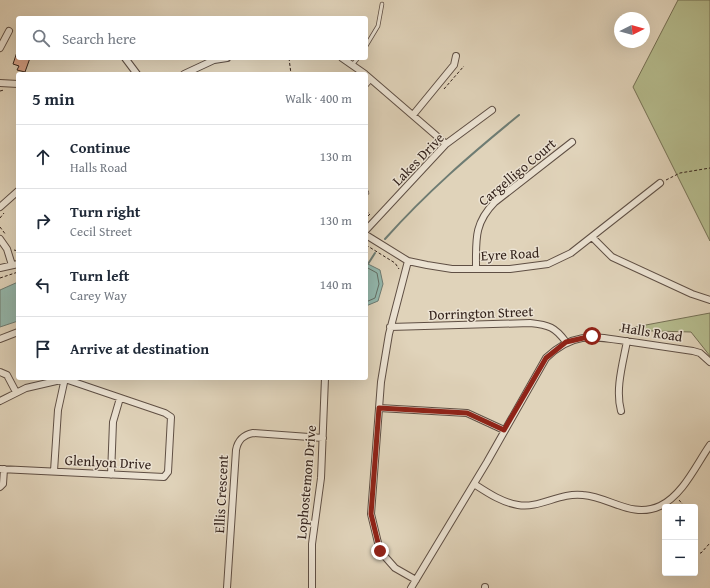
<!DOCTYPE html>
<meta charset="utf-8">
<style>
:root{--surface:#fff;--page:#f2f2f3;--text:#1f2937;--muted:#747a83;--line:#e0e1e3}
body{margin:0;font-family:"Gentium Book Plus",serif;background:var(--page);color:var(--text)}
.controls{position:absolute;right:12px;bottom:12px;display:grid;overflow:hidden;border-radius:4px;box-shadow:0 4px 16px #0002}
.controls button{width:36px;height:36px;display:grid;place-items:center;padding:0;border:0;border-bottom:1px solid var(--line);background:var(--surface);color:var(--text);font:20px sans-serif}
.compass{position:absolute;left:614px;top:12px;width:36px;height:36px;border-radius:50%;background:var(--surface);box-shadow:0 4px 16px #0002;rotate:84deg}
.stop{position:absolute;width:12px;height:12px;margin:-9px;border:3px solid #8f2418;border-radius:50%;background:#fff}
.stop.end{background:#8f2418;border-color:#fff;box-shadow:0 1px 4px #0008}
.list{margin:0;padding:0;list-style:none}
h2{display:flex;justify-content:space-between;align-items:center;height:52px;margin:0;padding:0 16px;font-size:17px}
h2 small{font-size:13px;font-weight:400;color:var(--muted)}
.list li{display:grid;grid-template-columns:26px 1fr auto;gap:12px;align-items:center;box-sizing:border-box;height:64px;padding:0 16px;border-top:1px solid var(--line)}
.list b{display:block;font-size:15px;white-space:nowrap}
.list p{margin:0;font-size:13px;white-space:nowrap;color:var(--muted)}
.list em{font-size:13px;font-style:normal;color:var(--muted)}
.icon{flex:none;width:22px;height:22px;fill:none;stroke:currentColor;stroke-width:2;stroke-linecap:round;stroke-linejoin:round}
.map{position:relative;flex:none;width:710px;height:588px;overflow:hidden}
.search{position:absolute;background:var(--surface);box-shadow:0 4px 16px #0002;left:16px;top:16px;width:352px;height:44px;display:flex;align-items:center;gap:10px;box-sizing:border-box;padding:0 14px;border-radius:4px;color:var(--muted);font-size:15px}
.panel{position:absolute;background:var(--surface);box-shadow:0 4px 16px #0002;left:16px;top:72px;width:352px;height:308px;border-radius:4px}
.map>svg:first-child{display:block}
.green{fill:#b5bc8e;stroke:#747055}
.water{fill:#94b8ad;stroke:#6e7c73}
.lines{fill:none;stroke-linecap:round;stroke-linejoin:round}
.shore{stroke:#646e64;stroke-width:1}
.stream{stroke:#6e7c73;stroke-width:2}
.building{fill:#dca58a;stroke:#34231c}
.service-casing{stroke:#5f4f44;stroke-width:4.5}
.minor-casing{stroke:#5f4f44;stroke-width:8}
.path{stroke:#34231c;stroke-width:1;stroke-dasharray:3 2;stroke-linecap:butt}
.service{stroke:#ebe2d2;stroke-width:3}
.minor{stroke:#ebe2d2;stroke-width:6}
.route{stroke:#8f2418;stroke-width:5}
.labels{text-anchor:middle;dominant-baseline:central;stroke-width:3;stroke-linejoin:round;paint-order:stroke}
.street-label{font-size:14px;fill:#34231c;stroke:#ebe2d2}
</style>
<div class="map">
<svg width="710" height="588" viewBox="0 0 710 588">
<rect width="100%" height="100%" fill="#e0d3ba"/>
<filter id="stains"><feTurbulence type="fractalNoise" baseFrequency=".005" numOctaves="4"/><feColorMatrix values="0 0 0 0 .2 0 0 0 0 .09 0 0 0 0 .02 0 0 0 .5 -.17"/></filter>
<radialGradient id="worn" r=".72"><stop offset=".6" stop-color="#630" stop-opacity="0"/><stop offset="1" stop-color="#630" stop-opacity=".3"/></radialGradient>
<path class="green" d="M678 0H710V241L633 87Z
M710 313V356L691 332 619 330Z"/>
<path class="water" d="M366 263 380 270 383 284 378 301 366 306Z
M18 282V321L0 327V290Z"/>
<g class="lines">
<path class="shore" d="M366 267 377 273 379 284 375 298 366 302"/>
<path class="stream" d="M385 239C427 192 470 155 519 115
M368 264 375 253"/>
</g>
<path class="building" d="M18 49V58H30L25 72 17 70 19 66 13 64Z"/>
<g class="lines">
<g class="service-casing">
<path id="service" d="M366 46 378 26 382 4
M353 64 358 58
M366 86 372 79
M366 191 367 193"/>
</g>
<g class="minor-casing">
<path id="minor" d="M0 48 9 31
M125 58 137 74
M342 58 365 74
M184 74 214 60 227 58
M366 75 446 144
M0 83 18 84
M413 115 454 65 456 56
M0 207 18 191
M366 230 446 144 492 110
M366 235 408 261 427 265 452 269H510L548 264 571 253 660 183
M592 237 612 257 692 294 710 300
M0 239 7 249 12 265
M408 261 389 334 381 382 371 514 380 551 395 568 416 580
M0 268 18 264
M476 268C476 240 474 223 495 202L572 142
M390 327 530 323C549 325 555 327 566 342
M0 339 18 332
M0 372 7 375 16 392
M0 401 26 388 65 379 165 413 171 417 168 472 164 477 0 469
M379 408 467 413 504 430
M621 411C615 389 623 363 627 341
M54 471 58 410 65 378
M111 475 113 422 120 398
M474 484C488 493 501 502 518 505 539 509 560 492 583 495 610 497 632 519 660 506 683 495 696 465 710 445
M0 487 3 484 4 469
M485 587V588
M227 588 236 450C238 440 243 435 253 433L323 438
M312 588V544L321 478 325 378
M411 588 487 462 546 358C575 330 596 337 632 342 652 345 672 348 693 351L700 353 710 362"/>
</g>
<path class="path" d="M289 58 291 74
M444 89 464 66
M0 91 4 90
M666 180 680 173 710 168
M366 211 370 214 366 218
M0 218 4 213
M0 227 6 235
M366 245 395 263 399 269
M14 250 18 251
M0 278 18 272
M679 500 685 507
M695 553H701L710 543"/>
<use href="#service" class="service"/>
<use href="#minor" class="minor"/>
</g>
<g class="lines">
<path class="route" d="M380 551 371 514 379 408 467 413 504 430 546 358 566 342 592 336"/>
</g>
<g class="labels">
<g class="street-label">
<text transform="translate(418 159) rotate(-46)">Lakes Drive</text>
<text transform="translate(517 172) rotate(-40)">Cargelligo Court</text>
<text transform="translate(510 254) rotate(-3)">Eyre Road</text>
<text transform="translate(481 313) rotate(-2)">Dorrington Street</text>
<text transform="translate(652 332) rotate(9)">Halls Road</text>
<text transform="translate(108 462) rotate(3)">Glenlyon Drive</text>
<text transform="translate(306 482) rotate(-85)">Lophostemon Drive</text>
<text transform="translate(221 494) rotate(-87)">Ellis Crescent</text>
</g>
</g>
<rect width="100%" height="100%" filter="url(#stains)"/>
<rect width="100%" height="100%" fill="url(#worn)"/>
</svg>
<div class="controls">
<button>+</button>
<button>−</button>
</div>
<svg class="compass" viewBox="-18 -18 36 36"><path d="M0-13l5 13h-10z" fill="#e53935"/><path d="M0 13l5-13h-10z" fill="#747a83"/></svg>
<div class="stop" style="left:592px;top:336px"></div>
<div class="stop end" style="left:380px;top:551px"></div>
<div class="search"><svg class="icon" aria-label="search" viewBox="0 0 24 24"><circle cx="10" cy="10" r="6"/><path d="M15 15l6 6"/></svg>Search here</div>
<section class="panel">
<h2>5 min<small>Walk · 400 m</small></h2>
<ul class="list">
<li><svg class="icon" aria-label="ahead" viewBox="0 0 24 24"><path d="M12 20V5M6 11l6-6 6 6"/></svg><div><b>Continue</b><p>Halls Road</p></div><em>130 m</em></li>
<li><svg class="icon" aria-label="right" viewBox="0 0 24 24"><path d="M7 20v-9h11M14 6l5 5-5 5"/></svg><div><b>Turn right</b><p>Cecil Street</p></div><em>130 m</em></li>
<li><svg class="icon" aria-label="left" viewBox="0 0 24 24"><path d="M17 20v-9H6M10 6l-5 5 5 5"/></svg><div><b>Turn left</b><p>Carey Way</p></div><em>140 m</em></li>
<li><svg class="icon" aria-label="arrive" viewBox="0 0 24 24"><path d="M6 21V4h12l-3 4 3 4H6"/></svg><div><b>Arrive at destination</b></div></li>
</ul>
</section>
</div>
